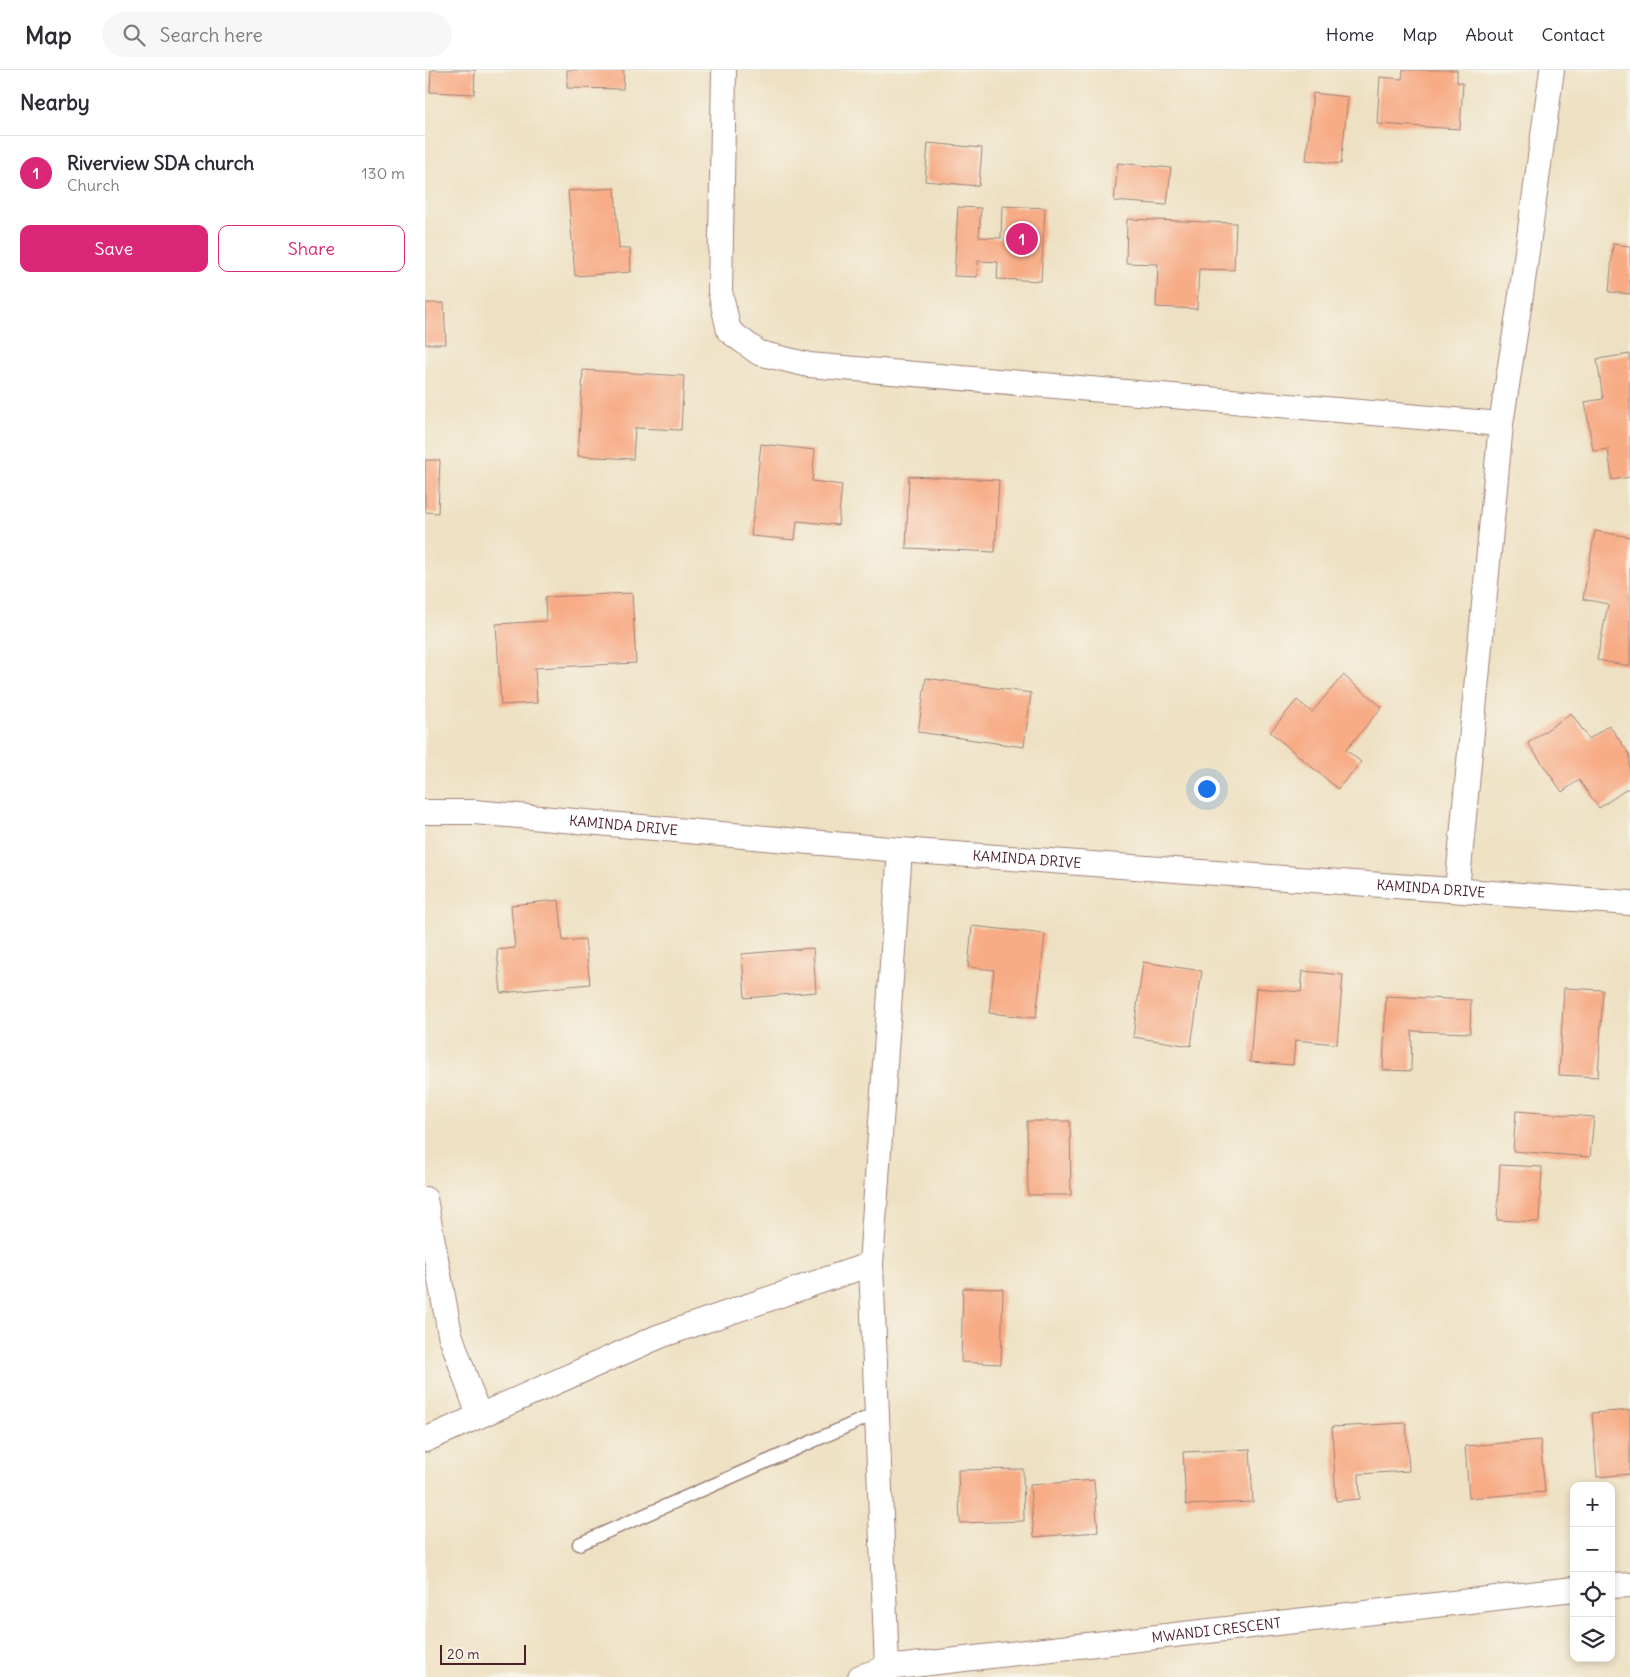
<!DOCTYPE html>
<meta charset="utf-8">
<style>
:root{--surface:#fff;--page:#f7f7f7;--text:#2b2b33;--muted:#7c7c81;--line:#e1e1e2;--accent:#db2777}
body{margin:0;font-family:Delius,sans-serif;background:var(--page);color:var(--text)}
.controls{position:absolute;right:15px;bottom:15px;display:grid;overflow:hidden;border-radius:10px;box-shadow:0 2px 8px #0003}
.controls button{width:45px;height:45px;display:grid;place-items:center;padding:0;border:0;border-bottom:1px solid var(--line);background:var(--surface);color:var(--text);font:25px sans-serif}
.scale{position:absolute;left:15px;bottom:12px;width:86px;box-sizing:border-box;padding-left:5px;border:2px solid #4a1f2b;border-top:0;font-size:14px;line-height:18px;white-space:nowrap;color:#4a1f2b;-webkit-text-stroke:4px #f7f3e8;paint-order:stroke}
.you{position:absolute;left:781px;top:718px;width:18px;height:18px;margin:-12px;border:4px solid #fff;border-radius:50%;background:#1a73e8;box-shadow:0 0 0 8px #1a73e833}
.badge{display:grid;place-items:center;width:32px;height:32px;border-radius:50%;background:var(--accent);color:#fff;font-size:16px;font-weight:700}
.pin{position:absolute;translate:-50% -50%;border:2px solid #fff;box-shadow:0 1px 5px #0006}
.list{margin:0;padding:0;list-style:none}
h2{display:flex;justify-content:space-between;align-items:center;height:65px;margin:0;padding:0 20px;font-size:21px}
h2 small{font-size:16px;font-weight:400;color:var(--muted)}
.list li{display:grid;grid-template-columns:32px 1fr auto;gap:15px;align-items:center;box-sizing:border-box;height:75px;padding:0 20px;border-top:1px solid var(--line)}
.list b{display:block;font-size:19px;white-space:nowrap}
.list p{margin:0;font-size:16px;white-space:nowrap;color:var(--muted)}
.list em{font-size:16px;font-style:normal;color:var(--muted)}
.actions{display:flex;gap:10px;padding:15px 20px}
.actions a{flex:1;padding:11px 0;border:1px solid var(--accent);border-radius:10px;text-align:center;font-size:18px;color:var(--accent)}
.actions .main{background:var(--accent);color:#fff}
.icon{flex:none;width:28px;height:28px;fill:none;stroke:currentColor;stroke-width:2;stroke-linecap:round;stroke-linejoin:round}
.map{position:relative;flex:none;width:1205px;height:1607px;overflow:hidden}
header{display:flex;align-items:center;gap:30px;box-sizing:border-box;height:70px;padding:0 25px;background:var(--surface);border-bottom:1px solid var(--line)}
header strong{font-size:24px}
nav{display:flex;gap:28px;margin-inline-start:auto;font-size:18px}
.search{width:350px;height:45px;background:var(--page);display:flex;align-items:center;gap:12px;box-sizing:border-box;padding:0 18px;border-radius:28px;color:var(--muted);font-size:19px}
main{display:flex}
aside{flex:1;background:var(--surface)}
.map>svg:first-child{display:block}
.building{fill:#f7ac86}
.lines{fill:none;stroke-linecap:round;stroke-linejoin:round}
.service-casing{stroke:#9c8077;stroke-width:15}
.minor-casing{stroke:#9c8077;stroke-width:26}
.service{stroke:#fff;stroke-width:12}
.minor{stroke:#fff;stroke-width:24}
.labels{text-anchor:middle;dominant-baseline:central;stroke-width:5;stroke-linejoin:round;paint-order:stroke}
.street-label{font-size:14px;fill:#4a1f2b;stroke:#f7f3e8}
</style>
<header>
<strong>Map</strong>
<div class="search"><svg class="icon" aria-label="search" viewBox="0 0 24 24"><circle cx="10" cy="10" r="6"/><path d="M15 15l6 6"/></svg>Search here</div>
<nav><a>Home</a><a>Map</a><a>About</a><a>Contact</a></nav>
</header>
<main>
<aside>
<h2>Nearby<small></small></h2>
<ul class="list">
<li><span class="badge">1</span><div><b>Riverview SDA church</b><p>Church</p></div><em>130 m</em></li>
</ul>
<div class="actions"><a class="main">Save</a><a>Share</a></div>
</aside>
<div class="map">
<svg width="1205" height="1607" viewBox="0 0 1205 1607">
<rect width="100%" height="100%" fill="#f7f3e8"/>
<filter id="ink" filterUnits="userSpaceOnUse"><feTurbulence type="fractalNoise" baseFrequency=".02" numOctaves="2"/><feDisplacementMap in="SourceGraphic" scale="10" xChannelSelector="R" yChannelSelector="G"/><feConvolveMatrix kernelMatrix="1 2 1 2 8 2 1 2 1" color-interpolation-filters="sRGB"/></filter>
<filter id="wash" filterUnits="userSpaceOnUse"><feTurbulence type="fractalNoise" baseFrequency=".0096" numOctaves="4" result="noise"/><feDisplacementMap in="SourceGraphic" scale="20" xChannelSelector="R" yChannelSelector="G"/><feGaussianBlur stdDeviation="1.12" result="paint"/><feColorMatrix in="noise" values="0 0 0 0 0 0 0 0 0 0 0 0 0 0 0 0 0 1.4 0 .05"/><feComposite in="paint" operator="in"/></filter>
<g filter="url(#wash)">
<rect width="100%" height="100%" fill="#eee1c3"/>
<g id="blocks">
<path class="building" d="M6 0H50L49 24 5 22Z
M142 0H199L198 19 142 18Z
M978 0H1032V12L1038 13 1035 59 952 54 955 7 977 9Z
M888 23 923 27 916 94 881 90Z
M503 73 557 78 554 116 500 111Z
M693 93 746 98 742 135 689 131Z
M190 118 194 179 205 178 206 202 150 206 143 121Z
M577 136 620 138 616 211 572 209 573 192 553 191 552 207 529 206 533 137 556 138 554 167 576 168Z
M702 149 811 153 809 200 774 199 772 239 731 237 733 194 701 193Z
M1188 174 1205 176V224L1184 222Z
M0 233H19L21 274H0Z
M1205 284V407L1187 410 1183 379 1168 381 1160 332 1178 329 1172 289Z
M158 300 259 306 256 360 210 358 208 389 153 386Z
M336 374 390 380 387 411 417 415 413 455 372 451 370 470 326 466Z
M0 390H15L13 443 0 442Z
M484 406 574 410 570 482 481 478Z
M1170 461 1205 467V596L1172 590 1183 534 1158 529Z
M207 523 211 593 110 598 112 633 76 635 71 554 121 551 120 527Z
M918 605 957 637 921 680 936 692 913 719 845 662 872 630 887 642Z
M501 608 606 623 599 677 493 662Z
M1146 643 1164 669 1184 655 1205 685V717L1174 738 1154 710 1137 722 1103 673Z
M134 830 138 871 160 869 165 914 76 923 72 880 90 878 86 835Z
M547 856 620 864 611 948 564 943 569 900 543 897Z
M388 878 391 922 320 928 317 884Z
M718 892 777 901 766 976 708 967Z
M878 901 918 905 912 974 870 970 868 995 825 992 831 918 876 922Z
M1139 918 1178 920 1173 1007 1134 1005Z
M961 926 1046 930 1045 963 987 961 986 1001 958 1000Z
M1091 1041 1169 1047 1165 1087 1088 1081Z
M602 1051H645L646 1125H603Z
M1075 1095 1117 1097 1114 1152 1072 1150Z
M538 1218 578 1219 576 1294 536 1292Z
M1205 1340V1404L1172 1407 1167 1343Z
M981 1353 984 1401 934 1404 935 1429 911 1431 907 1357Z
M1115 1370 1120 1422 1044 1428 1040 1376Z
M825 1379 828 1432 761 1435 758 1382Z
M598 1399 599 1451 535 1453 533 1400Z
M669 1410 673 1462 609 1467 605 1415Z"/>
</g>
</g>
<g filter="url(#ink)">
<use href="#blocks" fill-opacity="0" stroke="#9c8077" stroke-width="1"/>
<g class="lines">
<g class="service-casing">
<path id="service" d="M154 1474 452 1343"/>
</g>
<g class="minor-casing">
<g id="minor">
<path d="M299 0 295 221 304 261 334 283 384 295 1076 354"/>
<path id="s1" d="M0 742H49L475 780 1205 833"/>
<path d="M1032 820 1076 354 1096 225 1127 0"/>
<path d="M0 1129 25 1264 54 1346"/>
<path d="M0 1370 235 1266 446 1194"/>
<path d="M1186 1516 1205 1515"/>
<path d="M462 1598 446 1194 475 780"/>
<path id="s2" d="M435 1607 462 1598 1149 1519"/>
</g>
</g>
<use href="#service" class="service"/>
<use href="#minor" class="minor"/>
</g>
</g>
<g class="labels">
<g class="street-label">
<text stroke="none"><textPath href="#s1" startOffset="199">KAMINDA DRIVE</textPath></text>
<text stroke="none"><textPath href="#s1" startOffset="604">KAMINDA DRIVE</textPath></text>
<text stroke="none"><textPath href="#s1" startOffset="1009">KAMINDA DRIVE</textPath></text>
<text stroke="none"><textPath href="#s2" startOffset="360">MWANDI CRESCENT</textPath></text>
</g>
</g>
</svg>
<div class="controls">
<button>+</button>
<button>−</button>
<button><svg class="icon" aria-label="locate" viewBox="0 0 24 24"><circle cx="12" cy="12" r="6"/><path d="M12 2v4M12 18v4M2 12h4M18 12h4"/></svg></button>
<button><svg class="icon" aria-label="layers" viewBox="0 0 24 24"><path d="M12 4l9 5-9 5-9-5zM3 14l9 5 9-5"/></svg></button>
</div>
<div class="scale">20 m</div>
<div class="you"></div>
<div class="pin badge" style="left:597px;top:169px">1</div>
</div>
</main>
